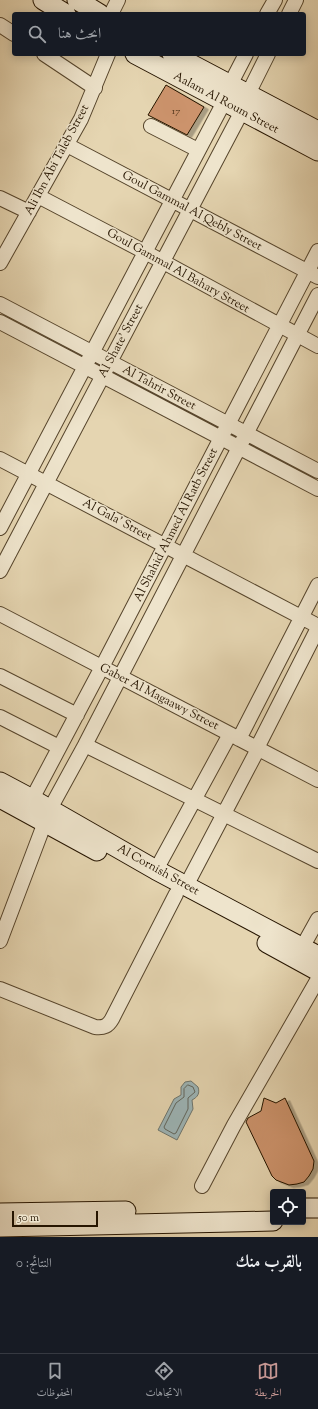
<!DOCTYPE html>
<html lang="ar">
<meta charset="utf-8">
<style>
:root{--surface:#171b24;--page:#242831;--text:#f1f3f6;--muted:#9ea1a6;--line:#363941;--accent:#c59692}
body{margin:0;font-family:"Sorts Mill Goudy",Amiri,serif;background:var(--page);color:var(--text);direction:rtl}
.controls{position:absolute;right:12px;bottom:12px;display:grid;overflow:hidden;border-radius:4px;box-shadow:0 2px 10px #0003}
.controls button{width:36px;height:36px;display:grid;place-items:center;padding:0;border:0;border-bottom:1px solid var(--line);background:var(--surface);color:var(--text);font:20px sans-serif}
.scale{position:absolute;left:12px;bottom:10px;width:86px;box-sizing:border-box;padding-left:4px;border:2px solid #261500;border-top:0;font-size:11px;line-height:14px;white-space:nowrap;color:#261500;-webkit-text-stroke:3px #eee4cc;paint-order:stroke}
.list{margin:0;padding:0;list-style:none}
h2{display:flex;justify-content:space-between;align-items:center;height:52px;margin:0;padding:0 16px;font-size:17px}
h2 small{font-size:13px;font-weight:400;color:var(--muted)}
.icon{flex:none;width:22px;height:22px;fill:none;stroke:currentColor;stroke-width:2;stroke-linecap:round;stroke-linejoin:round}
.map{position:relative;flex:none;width:318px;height:1237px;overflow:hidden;direction:ltr}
.search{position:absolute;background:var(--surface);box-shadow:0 2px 10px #0003;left:12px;right:12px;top:12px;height:44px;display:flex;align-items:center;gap:10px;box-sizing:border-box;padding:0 14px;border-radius:4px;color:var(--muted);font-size:15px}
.sheet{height:116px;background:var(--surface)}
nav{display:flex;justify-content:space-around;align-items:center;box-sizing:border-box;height:56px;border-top:1px solid var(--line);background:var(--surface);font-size:11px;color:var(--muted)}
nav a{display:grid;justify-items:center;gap:2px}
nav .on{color:var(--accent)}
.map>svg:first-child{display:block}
.water{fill:#9cb5b8;stroke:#6d756e}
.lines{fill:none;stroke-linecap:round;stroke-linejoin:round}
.shore{stroke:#61655c;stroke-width:1}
.building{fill:#cc936c;stroke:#261500;filter:url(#shadow)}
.street-casing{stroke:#56452c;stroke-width:16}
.secondary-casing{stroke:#261500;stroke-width:21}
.street{stroke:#eee4cc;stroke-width:14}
.secondary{stroke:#eee4cc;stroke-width:19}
.labels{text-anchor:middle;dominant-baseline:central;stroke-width:3;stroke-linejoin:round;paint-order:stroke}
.number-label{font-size:10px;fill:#50341b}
.street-label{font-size:12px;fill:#261500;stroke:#eee4cc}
</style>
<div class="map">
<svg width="318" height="1237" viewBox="0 0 318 1237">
<defs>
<filter id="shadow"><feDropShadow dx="4.5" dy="2.5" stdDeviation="0" flood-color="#0004"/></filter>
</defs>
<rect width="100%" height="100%" fill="#e5d5b1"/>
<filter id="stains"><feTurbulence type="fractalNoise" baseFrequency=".005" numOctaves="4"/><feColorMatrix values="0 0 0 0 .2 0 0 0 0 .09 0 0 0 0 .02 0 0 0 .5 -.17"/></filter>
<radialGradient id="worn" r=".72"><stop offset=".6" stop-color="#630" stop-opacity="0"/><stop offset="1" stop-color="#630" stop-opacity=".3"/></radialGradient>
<path class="water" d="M191 1081 198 1087C200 1093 198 1097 192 1100L193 1109 177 1140 158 1130 174 1099 181 1095V1087L185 1082Z"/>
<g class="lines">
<path class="shore" d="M188 1085 193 1087 195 1092 188 1098V1109L176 1133 174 1134 165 1129 164 1127 176 1103 184 1097V1089Z"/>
</g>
<path class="building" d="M166 85 204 107 187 135 148 115Z
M264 1098 276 1103 285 1098 314 1161 313 1169 309 1176 304 1182 297 1184 289 1185 276 1180 272 1176 246 1122 248 1118 261 1111Z"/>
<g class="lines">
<g class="street-casing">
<path id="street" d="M111 14 118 0
M267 14 275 0
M289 14 296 0
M0 25 14 34
M44 54 95 88
M230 85 246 54
M248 94 268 54
M151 126 198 150
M67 145 318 277
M38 196 145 252 318 346
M0 198 29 212
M0 263 81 119 108 54
M0 304 318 471
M0 322 318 489
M0 459 318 626
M0 528 224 102
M0 571 242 111
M0 614 318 780
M0 676 77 715
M0 717 59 747
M239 739 318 585
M85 745 318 861
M257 748 318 628
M32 799 102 667 318 251
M50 809 85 745 318 295
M156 870 230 734
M186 886 258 749
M0 941 45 822
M298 955 318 919
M0 989 95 1027C104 1028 108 1026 112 1019L176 894
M202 1186 234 1125 318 979"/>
</g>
<g class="secondary-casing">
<path id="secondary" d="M43 0 66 14
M77 0 100 14
M135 54 318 151
M172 54 318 131
M0 782 32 799 156 870 318 956
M0 798 97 851
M267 943 318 971
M303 1208H318
M0 1213 126 1211
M0 1227 273 1221"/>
</g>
<use href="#street" class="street"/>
<use href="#secondary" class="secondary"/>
</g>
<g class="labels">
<g class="number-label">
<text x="176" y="111">17</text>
</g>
<g class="street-label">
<text transform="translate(226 103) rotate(28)">Aalam Al Roum Street</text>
<text transform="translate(57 160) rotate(-62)">Ali Ibn Abi Taleb Street</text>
<text transform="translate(192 211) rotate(28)">Goul Gammal Al Qebly Street</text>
<text transform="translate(178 271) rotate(29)">Goul Gammal Al Bahary Street</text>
<text transform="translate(121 341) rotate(-62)">Al Shate' Street</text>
<text transform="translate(159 388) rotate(28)">Al Tahrir Street</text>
<text transform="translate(117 520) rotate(28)">Al Gala' Street</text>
<text transform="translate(176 525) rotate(-63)">Al Shahid Ahmed Al Ratb Street</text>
<text transform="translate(159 697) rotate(27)">Gaber Al Magaawy Street</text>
<text transform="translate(158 870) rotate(29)">Al Cornish Street</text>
</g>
</g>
<rect width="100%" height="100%" filter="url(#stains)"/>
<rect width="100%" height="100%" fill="url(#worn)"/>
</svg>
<div class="controls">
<button><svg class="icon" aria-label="locate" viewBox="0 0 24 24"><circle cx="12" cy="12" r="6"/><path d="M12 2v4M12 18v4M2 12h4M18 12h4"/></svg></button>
</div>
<div class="scale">50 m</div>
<div class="search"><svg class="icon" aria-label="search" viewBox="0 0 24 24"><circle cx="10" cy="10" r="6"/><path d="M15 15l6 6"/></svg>ابحث هنا</div>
</div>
<section class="sheet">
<h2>بالقرب منك<small>النتائج: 0</small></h2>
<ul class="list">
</ul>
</section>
<nav>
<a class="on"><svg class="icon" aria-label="map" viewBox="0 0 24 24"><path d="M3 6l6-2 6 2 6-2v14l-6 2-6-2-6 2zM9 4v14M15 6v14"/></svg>الخريطة</a>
<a><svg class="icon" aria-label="directions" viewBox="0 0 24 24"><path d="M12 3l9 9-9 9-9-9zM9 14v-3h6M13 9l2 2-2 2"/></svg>الاتجاهات</a>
<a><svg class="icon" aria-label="saved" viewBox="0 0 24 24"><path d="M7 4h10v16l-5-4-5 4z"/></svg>المحفوظات</a>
</nav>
